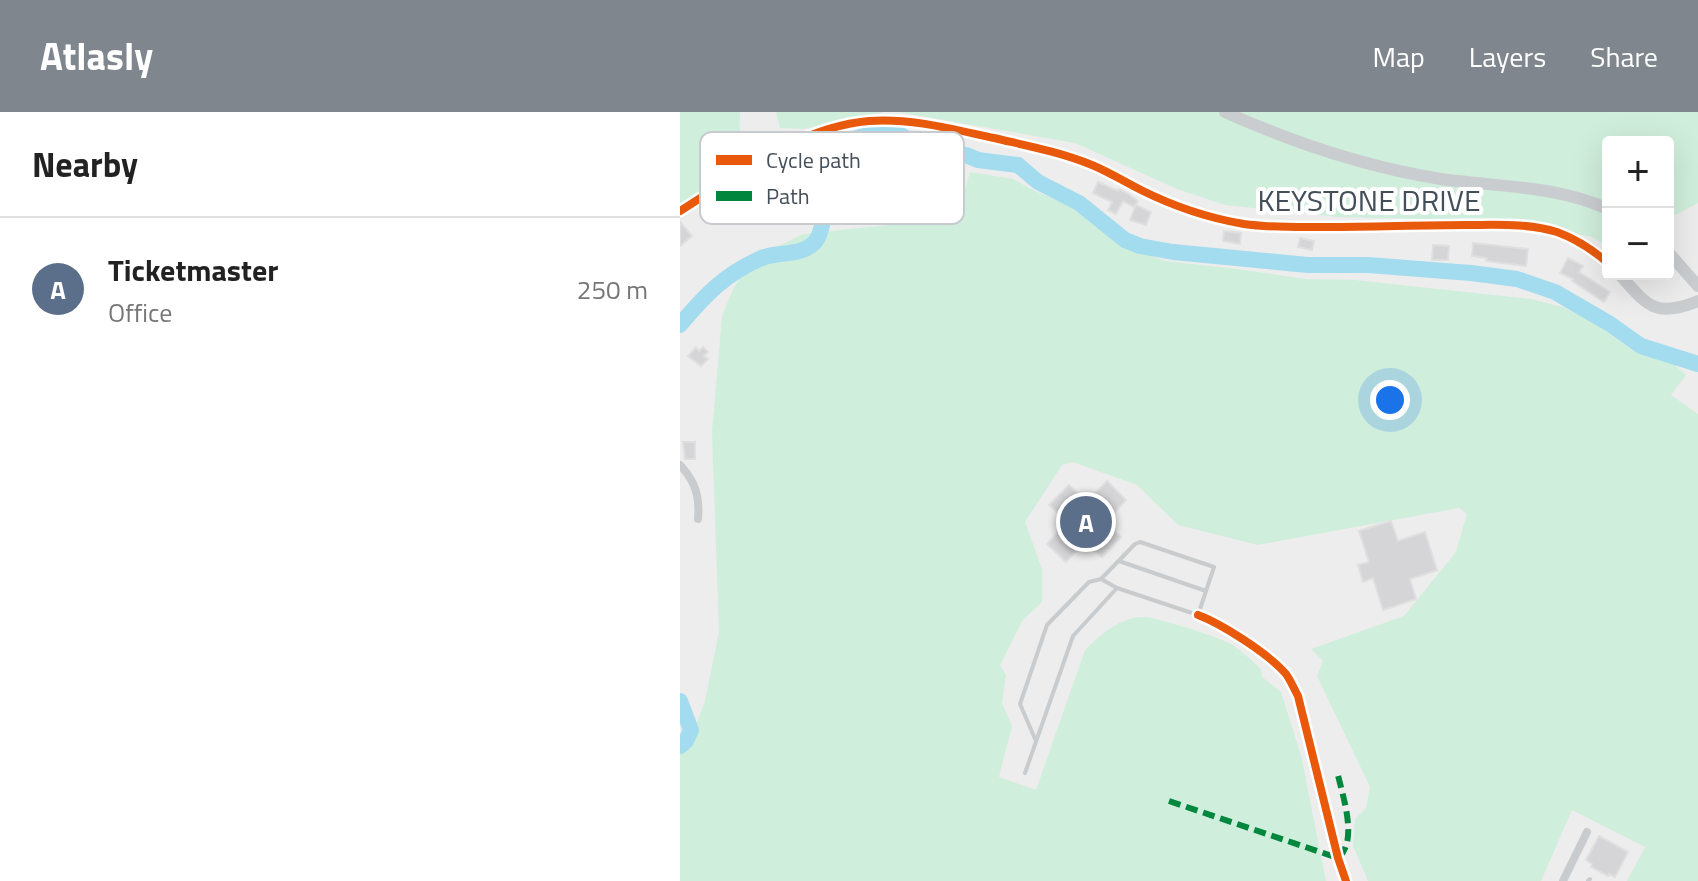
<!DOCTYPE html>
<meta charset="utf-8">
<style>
:root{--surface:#fff;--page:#f2f2f2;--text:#222;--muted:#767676;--line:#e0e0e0;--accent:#80868d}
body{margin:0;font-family:"Titillium Web",sans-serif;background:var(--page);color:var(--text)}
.controls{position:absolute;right:24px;top:24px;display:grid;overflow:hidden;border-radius:8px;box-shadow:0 8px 32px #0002}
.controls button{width:72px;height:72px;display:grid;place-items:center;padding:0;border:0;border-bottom:2px solid var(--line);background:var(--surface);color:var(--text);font:40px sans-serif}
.you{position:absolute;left:710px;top:288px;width:28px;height:28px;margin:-20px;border:6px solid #fff;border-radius:50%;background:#1a73e8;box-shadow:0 0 0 12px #1a73e833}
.badge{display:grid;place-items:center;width:52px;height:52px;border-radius:50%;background:var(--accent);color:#fff;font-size:26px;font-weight:700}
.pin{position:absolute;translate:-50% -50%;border:4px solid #fff;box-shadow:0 2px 8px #0006}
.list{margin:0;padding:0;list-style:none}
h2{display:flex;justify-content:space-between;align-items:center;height:104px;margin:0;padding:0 32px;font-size:34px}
h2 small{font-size:26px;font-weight:400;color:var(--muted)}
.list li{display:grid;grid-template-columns:52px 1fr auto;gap:24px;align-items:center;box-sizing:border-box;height:144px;padding:0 32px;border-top:2px solid var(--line)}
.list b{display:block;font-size:30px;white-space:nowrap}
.list p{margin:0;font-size:26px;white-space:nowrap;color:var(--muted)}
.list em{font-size:26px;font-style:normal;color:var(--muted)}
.map{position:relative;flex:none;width:1018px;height:769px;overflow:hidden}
header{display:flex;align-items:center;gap:48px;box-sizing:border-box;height:112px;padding:0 40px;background:var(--accent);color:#fff}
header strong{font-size:38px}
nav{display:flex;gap:44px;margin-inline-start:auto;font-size:28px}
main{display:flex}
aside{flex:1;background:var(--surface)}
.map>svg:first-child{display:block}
.green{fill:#d0eedc}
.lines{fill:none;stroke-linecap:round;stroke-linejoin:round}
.river{stroke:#a3dcee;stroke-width:16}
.building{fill:#d5d5d7;stroke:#dfdfe0;stroke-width:2}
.lane{stroke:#c9ccce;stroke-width:4}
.street{stroke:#c9ccce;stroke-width:8}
.secondary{stroke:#cacdd0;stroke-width:12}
.quiet{stroke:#00873e;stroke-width:6;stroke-dasharray:12 6;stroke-linecap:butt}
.cycleway-casing{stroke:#fff;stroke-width:13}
.cycleway{stroke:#e8590c;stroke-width:8}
.labels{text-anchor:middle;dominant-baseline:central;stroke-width:8;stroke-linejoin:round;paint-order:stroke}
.street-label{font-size:30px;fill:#444f5a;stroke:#fff}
.key{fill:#fff;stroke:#c7cace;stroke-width:2}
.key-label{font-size:22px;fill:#444f5a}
</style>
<header>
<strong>Atlasly</strong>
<nav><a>Map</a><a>Layers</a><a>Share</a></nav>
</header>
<main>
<aside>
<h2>Nearby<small></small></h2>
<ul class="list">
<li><span class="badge" style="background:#5c6f8a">A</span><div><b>Ticketmaster</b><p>Office</p></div><em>250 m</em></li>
</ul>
</aside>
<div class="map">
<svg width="1018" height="769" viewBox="0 0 1018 769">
<rect width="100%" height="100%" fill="#eeeded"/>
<path class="green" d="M0 0H60L59 52 0 99Z
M96 0H204L123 17 100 16Z
M218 0H1018V91L988 107V30H928V129L922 131 912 125 827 109 659 105 545 93 497 77 395 31Z
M290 60 333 67 351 77 411 104 445 136 486 149 557 157 626 167 675 168 851 187 883 195 911 209 954 239 984 244 1006 263 991 283 1018 302V769H947L965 735 892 698 861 769H688L673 734 675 707 686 696 690 675 637 564 643 549 631 537 724 504 776 440 787 402 779 396 578 433 498 413 457 373 393 350 382 353 345 410 362 457V490L342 509 320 553 326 563 322 591 332 614 319 665 356 678 405 538C420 523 440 505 463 505 476 505 534 524 547 530 559 536 571 548 581 557L582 565 601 580 621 643 646 769H0V634L12 624 25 589 39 520 32 320 42 204 54 175 75 146 123 122 265 107 281 91Z"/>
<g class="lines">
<path class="river" d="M0 213C24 184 46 161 82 146 98 139 121 145 135 130 148 115 146 59 147 38L152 34 193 21H217L250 40 286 43 298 48 338 53 358 70 399 91 445 128 460 134 493 140 628 153H688L791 161 837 167 875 180 930 212 961 234 1018 252
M0 589 11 618 6 629 0 634"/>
</g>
<path class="building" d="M418 70 438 79 439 77 447 81 458 89 454 95 443 89 436 102 428 98 432 90 413 81Z
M456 93 471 100 466 113 450 108Z
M0 110 12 124 0 134Z
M544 119 561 121 560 132 543 129Z
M620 126 634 129 632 138 618 135Z
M793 131 848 137 846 154 806 149 807 146 792 144Z
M753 133 769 134 768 148H752Z
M888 146 903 154 899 160 930 180 924 190 892 169 893 167 880 161Z
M16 235 19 239 23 235 28 240 24 244 28 247 21 254 8 244Z
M3 330H15V347H5Z
M427 369 446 388 434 401 435 419 441 425 422 445 415 439H396L386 450 367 432 378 420V401L369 393 389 373 398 381 416 380Z
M711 409 718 429 745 420 757 458 730 467 736 487 703 498 693 466 683 470 678 453 689 450 679 419Z
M919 724 948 740 935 765 929 762 928 764 911 755 912 752 906 748Z"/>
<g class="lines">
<path class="lane" d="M439 449 526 479
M356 629 340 592 367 513 409 470 421 467 455 432 460 430 534 455 518 503 437 476 421 467
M345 661 393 524 437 476
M908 769 910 767"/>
<path class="street" d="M0 353C15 369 20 384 18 407
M518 503C542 512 589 542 606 562 611 569 614 577 618 584L658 746 666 769
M883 769 907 720"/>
<path class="secondary" d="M545 0C614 31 686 55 761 67 817 75 875 73 928 97
M0 99C58 63 118 15 189 9 232 6 272 17 314 26 348 34 380 40 412 53 429 60 445 70 461 78 493 94 528 106 564 112 592 116 620 115 648 115 694 115 740 113 787 113 816 113 848 111 877 120 896 127 913 138 928 151
M988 140 1018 174
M939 162C967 193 975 207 1018 189"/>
<path class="quiet" d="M489 689 658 746C679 729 662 682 657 659"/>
<g class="cycleway-casing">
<path id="cycleway" d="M0 99C58 63 118 15 189 9 232 6 272 17 314 26 348 34 380 40 412 53 429 60 445 70 461 78 493 94 528 106 564 112 592 116 620 115 648 115 694 115 740 113 787 113 816 113 848 111 877 120 896 127 913 138 928 151
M518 503C542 512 589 542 606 562 611 569 614 577 618 584L658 746 666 769"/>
</g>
<use href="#cycleway" class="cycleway"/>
</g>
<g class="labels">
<g class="street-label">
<text x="689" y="88">KEYSTONE DRIVE</text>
</g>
</g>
<rect x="20" y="20" width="264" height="92" rx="12" class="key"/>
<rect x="36" y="43" width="36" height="10" fill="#e8590c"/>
<rect x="36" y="79" width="36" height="10" fill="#00873e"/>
<g class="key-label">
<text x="86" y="56">Cycle path</text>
<text x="86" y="92">Path</text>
</g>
</svg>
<div class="controls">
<button>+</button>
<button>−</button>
</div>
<div class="you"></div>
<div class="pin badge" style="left:406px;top:410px;background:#5c6f8a">A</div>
</div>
</main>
